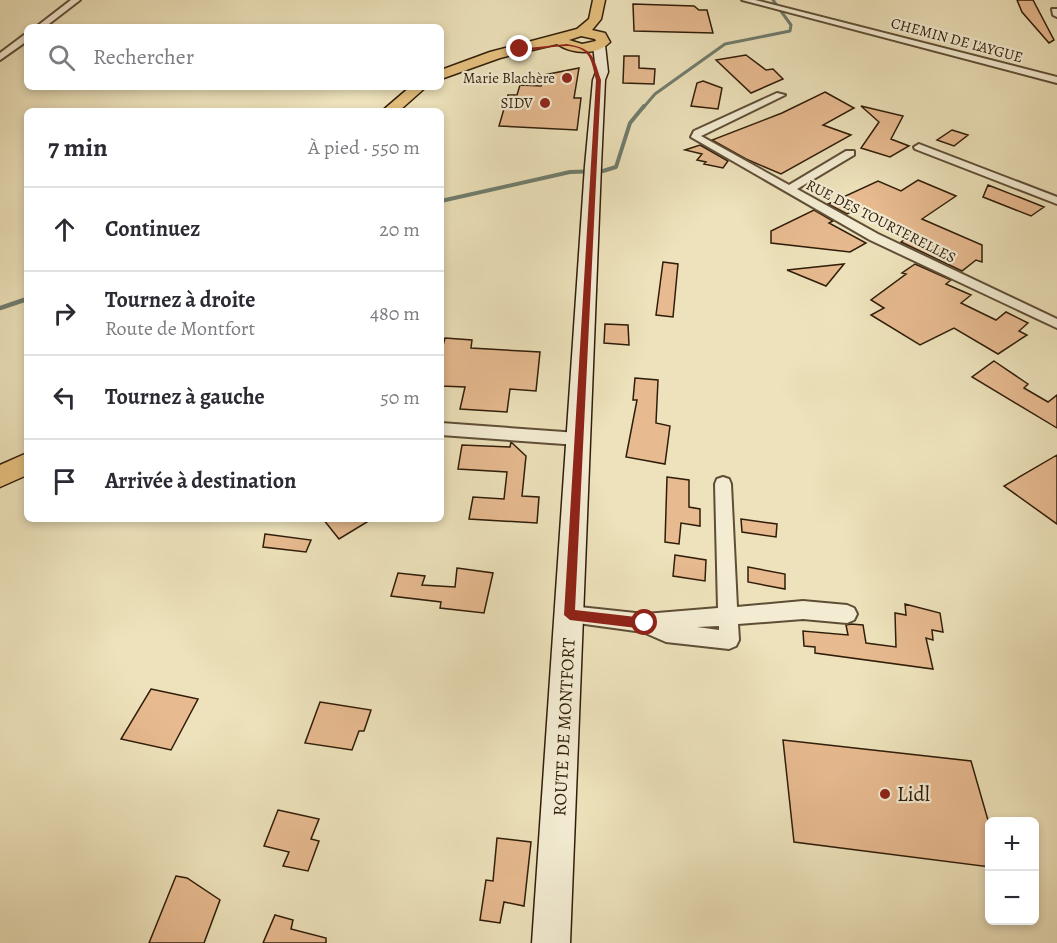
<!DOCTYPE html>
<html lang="fr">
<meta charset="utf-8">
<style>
:root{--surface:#fff;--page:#f7f7f7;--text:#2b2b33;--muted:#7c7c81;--line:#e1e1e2}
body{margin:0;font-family:Alegreya,serif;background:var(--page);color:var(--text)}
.controls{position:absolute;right:18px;bottom:18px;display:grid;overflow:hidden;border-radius:9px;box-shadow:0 3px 9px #0003}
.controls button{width:54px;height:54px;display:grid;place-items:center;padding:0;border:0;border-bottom:2px solid var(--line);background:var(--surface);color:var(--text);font:30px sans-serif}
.stop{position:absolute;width:18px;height:18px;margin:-14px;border:4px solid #8f2418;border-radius:50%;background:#fff}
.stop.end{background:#8f2418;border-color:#fff;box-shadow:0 2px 6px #0008}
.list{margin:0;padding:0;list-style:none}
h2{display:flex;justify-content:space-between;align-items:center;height:78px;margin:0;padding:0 24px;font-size:26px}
h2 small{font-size:20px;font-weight:400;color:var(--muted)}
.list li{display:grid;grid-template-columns:39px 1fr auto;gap:18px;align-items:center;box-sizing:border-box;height:84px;padding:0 24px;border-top:2px solid var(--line)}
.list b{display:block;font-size:22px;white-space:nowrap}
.list p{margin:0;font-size:20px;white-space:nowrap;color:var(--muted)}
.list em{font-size:20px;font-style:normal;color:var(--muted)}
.icon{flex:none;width:33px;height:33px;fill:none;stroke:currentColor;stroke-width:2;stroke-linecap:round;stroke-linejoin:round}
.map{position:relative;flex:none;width:1057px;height:943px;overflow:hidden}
.search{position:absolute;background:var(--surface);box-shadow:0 3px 9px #0003;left:24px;top:24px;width:420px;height:66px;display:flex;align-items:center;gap:15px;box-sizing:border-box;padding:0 21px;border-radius:9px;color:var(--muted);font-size:22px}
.panel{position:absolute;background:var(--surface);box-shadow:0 3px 9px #0003;left:24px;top:108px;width:420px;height:414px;border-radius:9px}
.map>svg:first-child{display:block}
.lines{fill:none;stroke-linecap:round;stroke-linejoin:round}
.stream-far2{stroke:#6f7d6e;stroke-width:3}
.stream-far1{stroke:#6f7d6e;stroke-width:4}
.stream{stroke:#6f7d6e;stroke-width:4.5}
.building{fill:#e7ba90;stroke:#301d09;stroke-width:1.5}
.minor-casing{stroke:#5f4e36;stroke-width:4}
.secondary-casing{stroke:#301d09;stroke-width:3}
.primary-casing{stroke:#301d09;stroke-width:3}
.minor{fill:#f3ecd3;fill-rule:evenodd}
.secondary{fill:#f3ecd3;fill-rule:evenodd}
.primary{fill:#e6c17e;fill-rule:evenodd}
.route{fill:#8f2418}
.poi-dot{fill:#8f2418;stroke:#f3ecd3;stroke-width:2}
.labels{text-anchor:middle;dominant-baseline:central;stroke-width:4.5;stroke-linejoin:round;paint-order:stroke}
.far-street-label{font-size:15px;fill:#301d09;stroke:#f3ecd3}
.far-poi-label{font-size:15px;fill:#301d09;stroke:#f3ecd3;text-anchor:end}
.street-label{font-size:18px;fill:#301d09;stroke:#f3ecd3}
.near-poi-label{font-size:21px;fill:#301d09;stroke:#f3ecd3;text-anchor:start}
</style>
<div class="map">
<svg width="1057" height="943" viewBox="0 0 1057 943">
<rect width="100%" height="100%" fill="#ede2bb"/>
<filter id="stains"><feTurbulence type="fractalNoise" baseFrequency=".00333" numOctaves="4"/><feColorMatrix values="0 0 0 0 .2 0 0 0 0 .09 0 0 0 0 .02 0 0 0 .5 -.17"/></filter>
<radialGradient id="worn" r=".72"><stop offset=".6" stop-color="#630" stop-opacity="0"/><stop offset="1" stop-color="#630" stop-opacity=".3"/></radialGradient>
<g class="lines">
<path class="stream-far2" d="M643 108 655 94 725 44 790 31 791 25 773 0"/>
<path class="stream-far1" d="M441 201 570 172 603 171 616 167 630 123 644 106"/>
<path class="stream" d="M0 308 27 299"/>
</g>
<path class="building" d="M1017 0H1033L1054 40 1049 43 1022 12Z
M633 4 694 6 699 10H707L713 33 634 31Z
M746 55 766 70 773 69 783 79 751 93 716 60Z
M624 56H639V68L655 69 654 84 623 83Z
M579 68 574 98H581L577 130 499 126 508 95H517L520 85 541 86 544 75Z
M703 81 722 88 718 109 691 106 697 83Z
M825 92 854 108 823 125 851 135 781 174 746 159 712 140 782 113Z
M861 106 903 116 891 139 909 146 890 157 861 148 879 122Z
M952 130 968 135 954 146 937 140Z
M700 145 728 161 723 168 704 164 706 162 697 160 702 154 685 150Z
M918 180 956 196 922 219 982 245V262L976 260 962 271 901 242 915 232 861 207 847 214 828 204 878 181 901 191Z
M988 185 1029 201 1044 207 1031 216 983 197Z
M814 210 833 221 829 223 866 243 850 252 771 243V231Z
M663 262 678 264 673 317 656 315Z
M844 264 826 286 787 270Z
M915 264 951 280 946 284 971 295 961 303 996 320 1006 312 1028 323 1019 331 1027 335 998 354 954 328 920 345 871 315 884 308 871 300 906 274 902 273Z
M605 324 628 325 629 345 604 343Z
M445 338 472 340 471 348 540 352 536 391 510 389 507 412 460 409 465 387 441 386V353Z
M994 361 1028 384 1024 388 1048 402 1057 395V428L972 377Z
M635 378 658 380 656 423 670 426 665 464 626 457 637 400H633Z
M511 442 526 456 522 496 539 497 537 523 469 519 473 497 504 499 507 472 458 469 462 445 510 447Z
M1057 455V524L1004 486Z
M667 477 689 480V507L700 509V526L681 523 679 544 665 542Z
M323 519H372L339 539Z
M741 519 777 524 776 537 742 532Z
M265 534 311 540 306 552 263 547Z
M675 555 706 560 705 581 673 576Z
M748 567 785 574V589L748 582Z
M457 568 493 573 484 613 440 608 441 602 391 596 398 573 425 576 422 585 455 587Z
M905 604 940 613 943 632 932 630 933 640 926 638 933 669 815 653V647L804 646 803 631 848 635 846 625 851 624 863 625 866 643 896 647 895 613 906 615Z
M151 689 198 699 171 750 121 739Z
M320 702 371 710 364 731H359L352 750 305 743Z
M783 740 971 761 990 827V867L794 842Z
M278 810 319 819 311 839 319 841 308 871 283 866 289 852 264 846Z
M497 838 531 842 524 906 504 902 500 923 480 920 486 880 493 881Z
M176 876 187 878 220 900 204 943H149Z
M275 915 293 920 291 929 326 938V943H263Z"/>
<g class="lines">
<g class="minor-casing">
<path id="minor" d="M71 0H80L45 27H36Z
M742 0H755L1057 77V83Z
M1052 9H1057V17L1053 15Z
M24 35H27V41L0 60V53Z
M777 93 785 95 701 136 789 185 846 151H854V155L797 189 878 234 1057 319V328L870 240 691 137 694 131Z
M919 144 1057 197V204L915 149 914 147Z
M441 423 578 433 584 435 586 439 584 443 578 445 441 435Z
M723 477 729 479 731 484 737 607 803 601 847 605 854 608 857 614 854 620 847 623 803 619 738 624 739 640 736 646 729 649 666 642 643 632 563 621 560 615 563 609 570 606 645 614 718 608 715 484 717 479ZM719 626V630L697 627Z"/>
</g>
<g class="secondary-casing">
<path id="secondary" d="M599 41 605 45 608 72 605 80 601 166 570 943H532L585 166 593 80 596 72 593 45Z"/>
</g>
<g class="primary-casing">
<path id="primary" d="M593 0H605L601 19 592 30 605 33 610 42C597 56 572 54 557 44L500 58 441 79V70L490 52 577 29 589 19ZM581 36 595 39 596 41 582 44 569 40Z
M410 87H426L399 111H382Z
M27 453V475L0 487V465Z"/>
</g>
<use href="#minor" class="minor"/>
<use href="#secondary" class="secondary"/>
<use href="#primary" class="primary"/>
</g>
<path class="route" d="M567 44C594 49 593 56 601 80L575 610 645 618 651 623 645 629 570 620 564 615 596 80C594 73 592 59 587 54 571 36 537 55 518 49Z"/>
<g class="poi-dot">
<circle cx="567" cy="78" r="6"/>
<circle cx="545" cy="103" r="6"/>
<circle cx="885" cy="794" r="6"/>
</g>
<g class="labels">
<g class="far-street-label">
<text transform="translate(957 40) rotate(15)">CHEMIN DE L'AYGUE</text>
<text transform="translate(881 221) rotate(27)">RUE DES TOURTERELLES</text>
</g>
<g class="far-poi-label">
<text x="555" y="78">Marie Blachère</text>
<text x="533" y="103">SIDV</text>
</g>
<g class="street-label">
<text transform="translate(564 727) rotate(-87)">ROUTE DE MONTFORT</text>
</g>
<g class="near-poi-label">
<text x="897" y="794">Lidl</text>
</g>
</g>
<rect width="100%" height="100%" filter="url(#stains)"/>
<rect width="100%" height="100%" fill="url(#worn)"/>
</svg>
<div class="controls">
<button>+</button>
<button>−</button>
</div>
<div class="stop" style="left:645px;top:623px"></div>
<div class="stop end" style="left:520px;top:49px"></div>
<div class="search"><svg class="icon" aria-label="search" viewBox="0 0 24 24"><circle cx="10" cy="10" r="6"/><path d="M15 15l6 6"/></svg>Rechercher</div>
<section class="panel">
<h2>7 min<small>À pied · 550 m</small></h2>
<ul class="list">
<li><svg class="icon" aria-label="ahead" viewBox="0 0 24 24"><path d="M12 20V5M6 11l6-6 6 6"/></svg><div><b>Continuez</b></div><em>20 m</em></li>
<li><svg class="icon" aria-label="right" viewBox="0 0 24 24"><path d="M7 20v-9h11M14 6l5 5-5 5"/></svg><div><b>Tournez à droite</b><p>Route de Montfort</p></div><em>480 m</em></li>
<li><svg class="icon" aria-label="left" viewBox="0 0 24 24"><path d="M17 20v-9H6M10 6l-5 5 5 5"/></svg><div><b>Tournez à gauche</b></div><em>50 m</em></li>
<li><svg class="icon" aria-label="arrive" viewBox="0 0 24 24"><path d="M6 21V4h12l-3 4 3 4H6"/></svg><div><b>Arrivée à destination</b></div></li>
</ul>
</section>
</div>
